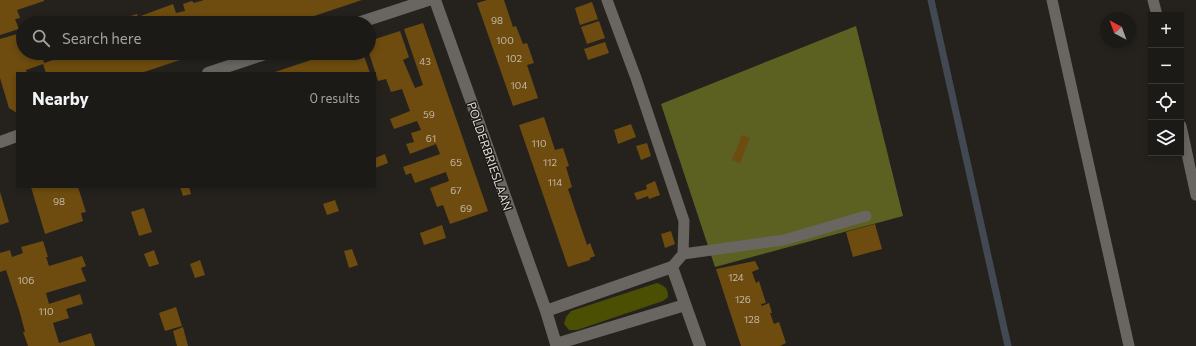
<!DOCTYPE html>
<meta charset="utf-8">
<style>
:root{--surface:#1c1a16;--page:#25231f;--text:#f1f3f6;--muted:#a0a1a1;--line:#3a3835}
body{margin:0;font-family:Commissioner,sans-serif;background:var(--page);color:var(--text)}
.controls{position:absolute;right:12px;top:12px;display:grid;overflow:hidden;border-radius:0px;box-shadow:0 2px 6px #0003}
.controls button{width:36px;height:36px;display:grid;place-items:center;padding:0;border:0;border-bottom:1px solid var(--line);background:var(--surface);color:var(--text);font:20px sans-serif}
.compass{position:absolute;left:1100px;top:12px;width:36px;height:36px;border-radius:50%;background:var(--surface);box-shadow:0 2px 6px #0003;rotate:319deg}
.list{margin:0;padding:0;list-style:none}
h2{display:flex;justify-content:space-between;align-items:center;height:52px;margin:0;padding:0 16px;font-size:17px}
h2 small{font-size:13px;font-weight:400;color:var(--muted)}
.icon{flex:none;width:22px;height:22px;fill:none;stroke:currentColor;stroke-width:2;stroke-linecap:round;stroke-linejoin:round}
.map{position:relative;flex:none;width:1196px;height:346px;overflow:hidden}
.search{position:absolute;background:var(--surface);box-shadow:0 2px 6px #0003;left:16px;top:16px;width:360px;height:44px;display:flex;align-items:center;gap:10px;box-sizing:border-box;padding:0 14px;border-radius:22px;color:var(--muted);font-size:15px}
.panel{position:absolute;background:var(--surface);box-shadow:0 2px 6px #0003;left:16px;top:72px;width:360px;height:116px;border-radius:0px}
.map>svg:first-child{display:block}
.green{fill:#4a4f04}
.forest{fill:#5c6021}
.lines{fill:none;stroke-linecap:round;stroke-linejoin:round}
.stream{stroke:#434952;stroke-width:7}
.building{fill:#6e4c0f}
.lane{stroke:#696661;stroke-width:11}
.street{stroke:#696661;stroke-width:12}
.labels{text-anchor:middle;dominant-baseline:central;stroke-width:3;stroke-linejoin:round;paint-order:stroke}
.number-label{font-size:10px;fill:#c3b9a7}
.street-label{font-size:12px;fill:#dfddda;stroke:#1c1915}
</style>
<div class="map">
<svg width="1196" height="346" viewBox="0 0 1196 346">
<rect width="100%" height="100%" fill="#25221e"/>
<path class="green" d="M657 283C665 286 668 288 668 297L663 301 577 330H569L564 324 566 317 571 311Z"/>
<path class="forest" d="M856 26 903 216 715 267 661 104Z"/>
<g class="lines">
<path class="stream" d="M931 0 1008 346"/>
</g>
<path class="building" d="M0 0H44V1L17 10 20 18 15 19 19 29 0 35Z
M204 0H362L293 23H123L121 19 137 14 138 17 173 4 176 13 185 11 183 4 192 1 194 3Z
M487 0H504L513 27 516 26 523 44 527 43 534 63 527 65 538 98 513 106 477 3Z
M592 2 598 19 580 25 575 8Z
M599 21 605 38 587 44 581 27Z
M423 23 488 211 450 224 443 205 437 207 430 188 449 181 446 172 415 183 411 173 406 175 403 167 440 154 436 144 410 154 406 144 414 142 411 133 421 130 417 121 394 129 390 119 410 111 402 89 391 92 386 79 378 81 369 53V41L400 31 409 57 403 60 415 88 423 85 404 29Z
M17 34 18 39 23 38V53H48V54L43 57 44 63 53 60 52 59 66 55 65 53H184L186 58 141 73H46L43 64 26 70 27 73H17V113L9 108 0 78V39Z
M605 42 609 53 588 60 584 49Z
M188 53H201L190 57Z
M332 53H363L370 73H272Z
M544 117 555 150 563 148 569 166 566 167 572 187 568 189 587 245 590 243 595 256 590 258V260L568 267 519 125Z
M631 124 636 137 618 144 614 130Z
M742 135 750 138 740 163 732 160Z
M647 143 651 156 641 160 636 146Z
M385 154 388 163 375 168V158Z
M655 181 660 195 649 199 648 196 637 200 634 193 647 189 646 185Z
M31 187H78L86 212 81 213 83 221 45 234Z
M180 187H189L191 194 183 196Z
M0 192 9 222 0 225Z
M335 200 339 211 327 215 323 204Z
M144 208 152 232 139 236 131 212Z
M875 224 882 249 853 257 846 232Z
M442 225 446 238 424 245 420 233Z
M671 231 675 244 665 248 661 234Z
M43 241 48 257H46L49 266 82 256 86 266 81 268 86 281 46 293 49 304 80 294 83 304 66 309 69 318 53 323 59 343 91 333 95 346H28L23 332H25L20 313 6 270 0 272V253L10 250 12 257 23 253 21 247Z
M352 249 358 265 349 268 344 251Z
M154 250 159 264 149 267 144 254Z
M200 260 205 275 195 278 190 264Z
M755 261 759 269 752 272 756 283 759 281 766 303 761 304 762 306 769 303 772 313H770L774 324 779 322 786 343 780 346H741L716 269Z
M176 307 182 326 165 331 159 313Z
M183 327 188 346H177L173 331Z"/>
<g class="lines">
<path class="lane" d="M607 0 636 78 684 221 683 254
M1052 0 1129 346
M1153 0 1157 15
M1181 126 1196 195
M672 267 683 254 784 240 866 216"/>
<path class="street" d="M435 0 546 311 556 344 685 305
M358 23 428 0
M208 73 268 53
M0 142 17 136
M546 311 672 267 700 346"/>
</g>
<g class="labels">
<g class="number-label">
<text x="497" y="20">98</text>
<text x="505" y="40">100</text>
<text x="514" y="58">102</text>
<text x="425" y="61">43</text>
<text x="519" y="85">104</text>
<text x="429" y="114">59</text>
<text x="431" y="138">61</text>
<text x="539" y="143">110</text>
<text x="456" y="162">65</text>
<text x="550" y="162">112</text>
<text x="555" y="182">114</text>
<text x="456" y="190">67</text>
<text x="59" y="201">98</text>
<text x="466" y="208">69</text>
<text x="736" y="277">124</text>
<text x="26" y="280">106</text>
<text x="743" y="299">126</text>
<text x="46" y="311">110</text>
<text x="752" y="319">128</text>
</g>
<g class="street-label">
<text transform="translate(490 156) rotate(71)">POLDERBRIESLAAN</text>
</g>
</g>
</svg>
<div class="controls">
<button>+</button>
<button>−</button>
<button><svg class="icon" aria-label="locate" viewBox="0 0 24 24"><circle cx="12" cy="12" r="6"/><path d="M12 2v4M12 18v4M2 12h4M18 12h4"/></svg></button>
<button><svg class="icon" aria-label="layers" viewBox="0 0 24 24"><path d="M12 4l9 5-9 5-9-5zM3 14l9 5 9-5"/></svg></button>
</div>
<svg class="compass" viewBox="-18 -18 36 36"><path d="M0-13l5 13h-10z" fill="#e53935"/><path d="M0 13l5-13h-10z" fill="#a0a1a1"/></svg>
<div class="search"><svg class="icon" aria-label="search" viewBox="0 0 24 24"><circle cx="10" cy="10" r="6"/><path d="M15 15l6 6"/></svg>Search here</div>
<section class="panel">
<h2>Nearby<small>0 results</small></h2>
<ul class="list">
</ul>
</section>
</div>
